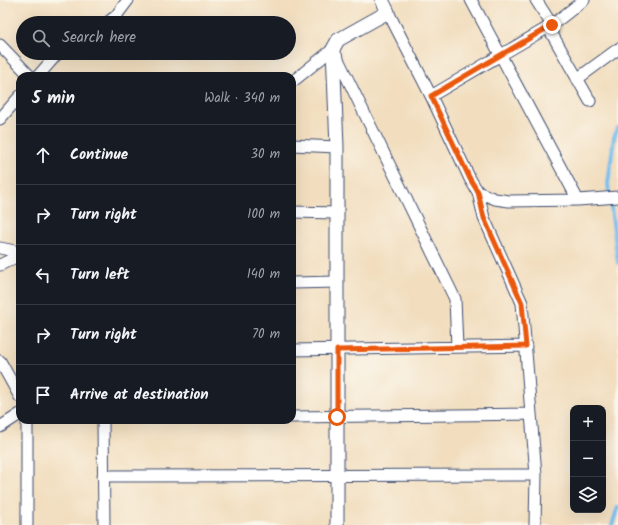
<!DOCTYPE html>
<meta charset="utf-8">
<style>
:root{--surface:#171b24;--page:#242831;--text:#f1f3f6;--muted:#9ea1a6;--line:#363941}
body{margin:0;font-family:Kalam,sans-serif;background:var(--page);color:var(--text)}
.controls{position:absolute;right:12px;bottom:12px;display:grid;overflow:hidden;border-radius:8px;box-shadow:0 4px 16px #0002}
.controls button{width:36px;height:36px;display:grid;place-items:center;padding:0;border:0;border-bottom:1px solid var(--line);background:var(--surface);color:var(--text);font:20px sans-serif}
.stop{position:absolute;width:12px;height:12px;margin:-9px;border:3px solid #ea580c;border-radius:50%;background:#fff}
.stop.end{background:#ea580c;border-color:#fff;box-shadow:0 1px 4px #0008}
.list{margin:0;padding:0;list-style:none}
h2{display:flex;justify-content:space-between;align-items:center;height:52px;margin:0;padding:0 16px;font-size:17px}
h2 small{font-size:13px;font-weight:400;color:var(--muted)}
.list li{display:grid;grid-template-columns:26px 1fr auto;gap:12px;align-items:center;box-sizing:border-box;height:60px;padding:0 16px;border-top:1px solid var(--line)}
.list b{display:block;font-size:15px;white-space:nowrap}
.list em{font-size:13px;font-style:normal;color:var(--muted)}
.icon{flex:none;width:22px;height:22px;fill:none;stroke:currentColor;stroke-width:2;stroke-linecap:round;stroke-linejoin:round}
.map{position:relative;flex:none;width:618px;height:525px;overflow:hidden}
.search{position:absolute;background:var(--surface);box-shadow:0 4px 16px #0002;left:16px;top:16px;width:280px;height:44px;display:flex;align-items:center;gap:10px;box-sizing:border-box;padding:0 14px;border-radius:22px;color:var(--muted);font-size:15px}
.panel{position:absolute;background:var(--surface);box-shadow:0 4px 16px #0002;left:16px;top:72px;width:280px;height:352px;border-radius:12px}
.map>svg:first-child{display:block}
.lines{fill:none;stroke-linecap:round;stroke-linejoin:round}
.stream{stroke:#75bfee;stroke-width:4}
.minor-casing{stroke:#3b496d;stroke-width:13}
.tertiary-casing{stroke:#3b496d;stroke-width:15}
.minor{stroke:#fff;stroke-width:11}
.tertiary{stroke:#fff;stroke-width:13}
.route{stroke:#ea580c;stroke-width:5}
</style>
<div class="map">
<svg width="618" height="525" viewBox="0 0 618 525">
<rect width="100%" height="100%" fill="#fbf7ec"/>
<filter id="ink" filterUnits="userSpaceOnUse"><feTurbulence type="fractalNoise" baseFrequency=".025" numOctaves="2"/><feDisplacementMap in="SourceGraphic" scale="8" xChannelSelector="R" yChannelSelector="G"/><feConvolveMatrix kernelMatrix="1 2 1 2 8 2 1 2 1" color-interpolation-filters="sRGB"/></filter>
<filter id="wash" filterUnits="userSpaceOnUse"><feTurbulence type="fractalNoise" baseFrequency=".012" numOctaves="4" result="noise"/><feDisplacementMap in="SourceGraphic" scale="16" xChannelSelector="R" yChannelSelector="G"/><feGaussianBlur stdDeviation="0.9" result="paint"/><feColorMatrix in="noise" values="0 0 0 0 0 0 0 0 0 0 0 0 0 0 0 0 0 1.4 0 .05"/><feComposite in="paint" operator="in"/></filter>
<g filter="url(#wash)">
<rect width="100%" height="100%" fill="#f2debf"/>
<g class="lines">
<path class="stream" d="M618 128 614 137 608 184 618 263
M612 525 618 507"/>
</g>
</g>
<g filter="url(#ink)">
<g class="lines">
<g class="minor-casing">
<path id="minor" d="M471 0 578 200
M536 0 552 25
M388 12 431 96 470 179 478 192 495 199 509 201 578 200 618 197
M107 23 116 16 128 0
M548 27 590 101
M0 45 30 76
M38 76 58 53
M577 79 618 49
M292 82 333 49 455 299 457 347
M431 96 552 25 584 0
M0 119 20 96
M292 145 337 147
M478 192 484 218 522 303 536 475 535 525
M292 212 337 213
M0 248 20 252
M0 265 20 255
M292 283 337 282
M292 350 526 346
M0 361 20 397
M292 417 531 414
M27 420V525
M103 420 104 525
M0 427 20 414
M103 476 536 475"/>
</g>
<g class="tertiary-casing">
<path id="tertiary" d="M337 525V147L333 49 338 40 388 12 382 0"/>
</g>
<use href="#minor" class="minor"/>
<use href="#tertiary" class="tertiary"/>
</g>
</g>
<g class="lines" filter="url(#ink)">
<path class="route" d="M337 417V350L526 346 522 303 484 218 478 192 470 179 431 96 552 25"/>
</g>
</svg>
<div class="controls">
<button>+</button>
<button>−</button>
<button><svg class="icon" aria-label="layers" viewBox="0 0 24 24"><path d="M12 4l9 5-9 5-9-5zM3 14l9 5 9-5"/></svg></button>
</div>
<div class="stop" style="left:337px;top:417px"></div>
<div class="stop end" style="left:552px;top:25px"></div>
<div class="search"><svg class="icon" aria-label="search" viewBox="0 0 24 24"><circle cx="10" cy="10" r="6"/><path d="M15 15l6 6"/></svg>Search here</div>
<section class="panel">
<h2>5 min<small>Walk · 340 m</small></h2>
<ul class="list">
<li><svg class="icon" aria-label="ahead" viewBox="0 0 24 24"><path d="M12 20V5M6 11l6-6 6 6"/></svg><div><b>Continue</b></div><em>30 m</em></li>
<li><svg class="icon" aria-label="right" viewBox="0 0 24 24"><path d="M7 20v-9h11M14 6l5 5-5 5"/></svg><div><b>Turn right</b></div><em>100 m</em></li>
<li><svg class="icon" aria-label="left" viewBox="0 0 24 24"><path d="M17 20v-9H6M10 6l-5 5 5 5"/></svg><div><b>Turn left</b></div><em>140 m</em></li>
<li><svg class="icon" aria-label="right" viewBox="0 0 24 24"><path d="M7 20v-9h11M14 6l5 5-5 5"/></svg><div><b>Turn right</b></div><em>70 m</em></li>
<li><svg class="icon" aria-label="arrive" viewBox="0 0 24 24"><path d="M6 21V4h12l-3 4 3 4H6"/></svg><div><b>Arrive at destination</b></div></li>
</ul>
</section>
</div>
